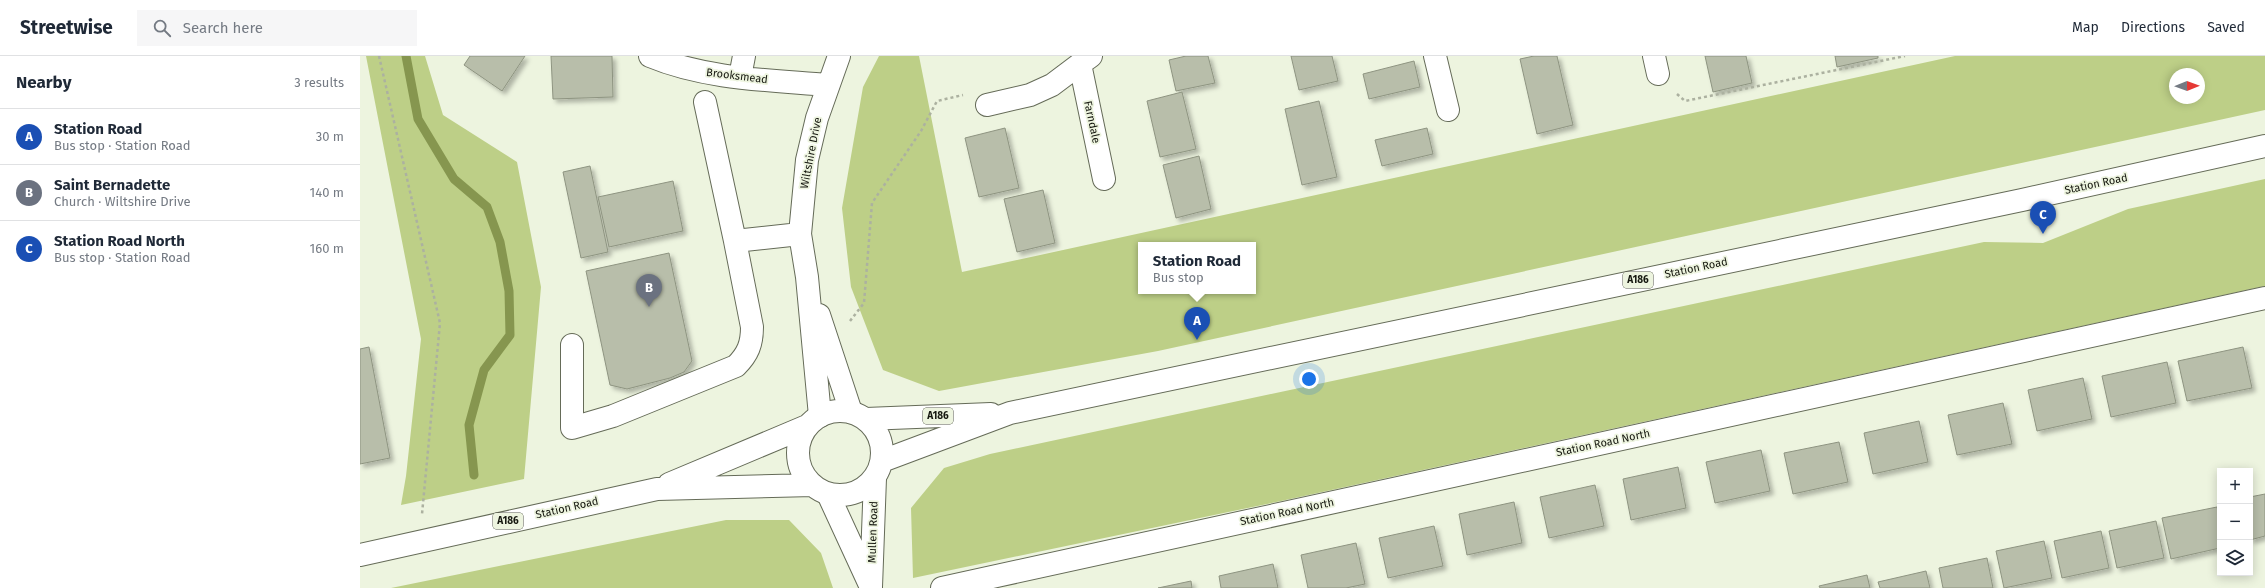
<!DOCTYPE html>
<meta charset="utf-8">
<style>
:root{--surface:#fff;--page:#f6f6f7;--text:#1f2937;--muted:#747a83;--line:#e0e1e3;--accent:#2563eb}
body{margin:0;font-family:"Fira Sans",sans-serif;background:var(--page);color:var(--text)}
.controls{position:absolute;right:12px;bottom:12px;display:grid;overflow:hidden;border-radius:0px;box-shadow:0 2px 10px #0003}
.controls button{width:36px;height:36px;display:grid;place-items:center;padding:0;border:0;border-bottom:1px solid var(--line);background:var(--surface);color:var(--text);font:20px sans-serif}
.compass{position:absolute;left:1809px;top:12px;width:36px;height:36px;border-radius:50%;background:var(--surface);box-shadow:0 2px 10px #0003;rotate:89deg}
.you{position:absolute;left:949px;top:323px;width:14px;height:14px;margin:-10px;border:3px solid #fff;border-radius:50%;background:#1a73e8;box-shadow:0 0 0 6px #1a73e833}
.badge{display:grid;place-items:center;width:26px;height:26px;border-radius:50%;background:var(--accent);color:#fff;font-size:13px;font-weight:700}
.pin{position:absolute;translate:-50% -33px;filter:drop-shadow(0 1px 2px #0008)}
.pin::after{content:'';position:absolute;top:21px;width:14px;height:12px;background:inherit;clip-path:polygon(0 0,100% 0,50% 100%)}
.popup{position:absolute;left:778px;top:186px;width:118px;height:52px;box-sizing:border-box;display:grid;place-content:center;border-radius:0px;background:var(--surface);filter:drop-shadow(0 1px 3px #0005);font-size:13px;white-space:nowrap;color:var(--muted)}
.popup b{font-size:15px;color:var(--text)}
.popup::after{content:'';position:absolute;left:50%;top:100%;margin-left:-8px;border:8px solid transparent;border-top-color:var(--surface)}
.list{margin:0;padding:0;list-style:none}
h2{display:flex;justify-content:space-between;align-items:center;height:52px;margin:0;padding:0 16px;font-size:17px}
h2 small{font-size:13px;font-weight:400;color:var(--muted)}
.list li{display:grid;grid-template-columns:26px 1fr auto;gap:12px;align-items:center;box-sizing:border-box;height:56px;padding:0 16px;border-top:1px solid var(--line)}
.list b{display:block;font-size:15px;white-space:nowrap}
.list p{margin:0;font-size:13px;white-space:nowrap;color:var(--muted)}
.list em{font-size:13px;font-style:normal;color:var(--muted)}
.icon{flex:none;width:22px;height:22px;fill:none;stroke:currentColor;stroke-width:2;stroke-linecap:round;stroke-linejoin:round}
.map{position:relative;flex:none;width:1905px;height:532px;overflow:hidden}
header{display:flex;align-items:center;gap:24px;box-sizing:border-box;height:56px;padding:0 20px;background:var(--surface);border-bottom:1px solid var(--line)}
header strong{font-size:19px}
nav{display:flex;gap:22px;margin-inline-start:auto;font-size:14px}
.search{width:280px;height:36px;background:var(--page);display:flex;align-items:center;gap:10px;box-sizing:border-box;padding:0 14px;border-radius:0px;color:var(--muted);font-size:15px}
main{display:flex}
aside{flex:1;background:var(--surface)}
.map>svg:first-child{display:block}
.green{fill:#bdcf87;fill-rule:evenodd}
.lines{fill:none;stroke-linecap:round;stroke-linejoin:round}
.stream{stroke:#86964f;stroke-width:9}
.building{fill:#b8beaa;stroke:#8e9481;filter:url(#shadow)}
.minor-casing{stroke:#656b58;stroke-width:24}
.major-casing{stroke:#656b58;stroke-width:24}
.path{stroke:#acb1a0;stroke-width:2.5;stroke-dasharray:3 3;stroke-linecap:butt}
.minor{stroke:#fff;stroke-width:22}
.major{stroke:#fff;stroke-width:22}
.labels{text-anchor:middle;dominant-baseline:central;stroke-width:3.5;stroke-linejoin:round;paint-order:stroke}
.shield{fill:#edf4df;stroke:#56594d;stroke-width:1}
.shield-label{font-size:10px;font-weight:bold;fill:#15170f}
.street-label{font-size:11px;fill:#15170f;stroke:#edf4df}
</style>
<header>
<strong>Streetwise</strong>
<div class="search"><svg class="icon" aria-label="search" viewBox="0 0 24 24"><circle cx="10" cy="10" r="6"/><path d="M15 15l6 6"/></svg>Search here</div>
<nav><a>Map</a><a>Directions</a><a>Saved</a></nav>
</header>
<main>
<aside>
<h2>Nearby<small>3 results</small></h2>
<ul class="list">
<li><span class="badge" style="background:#1a4fb4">A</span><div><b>Station Road</b><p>Bus stop · Station Road</p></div><em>30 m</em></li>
<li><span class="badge" style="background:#6b7280">B</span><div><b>Saint Bernadette</b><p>Church · Wiltshire Drive</p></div><em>140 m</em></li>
<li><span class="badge" style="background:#1a4fb4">C</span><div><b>Station Road North</b><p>Bus stop · Station Road</p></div><em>160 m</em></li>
</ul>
</aside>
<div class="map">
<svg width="1905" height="532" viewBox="0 0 1905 532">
<defs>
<filter id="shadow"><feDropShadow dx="3.5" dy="3.5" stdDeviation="2" flood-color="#0004"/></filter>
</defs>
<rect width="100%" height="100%" fill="#edf4df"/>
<path class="green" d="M6 0H65L83 59 157 106 181 231 164 423 41 449 46 420 61 283Z
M519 0H559L602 216 1595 0H1905V54L798 295 579 335 523 314 491 231 482 152 503 31ZM1815 18H1839V42H1815ZM781 189H893V235H781Z
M1905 123V230L921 445 553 522 551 452 584 412 630 398 1624 186 1683 187 1768 153Z
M366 464H429L461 497 473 532H31Z"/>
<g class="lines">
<path class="stream" d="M46 0 58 63 94 123 127 151 140 186 149 235 150 279 124 314 109 369 114 419"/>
</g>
<path class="building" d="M110 0H165L142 35 104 9Z
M191 0H252L253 41 193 43Z
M826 0H848L855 27 816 35 809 4Z
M931 0H972L978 25 939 34Z
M1174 0H1197L1213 69 1177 78 1160 3Z
M1345 0H1386L1392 27 1353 36Z
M1475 0H1518V2L1477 11Z
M1054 5 1060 31 1009 43 1003 18Z
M822 36 836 93 800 101 787 45Z
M959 45 977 121 942 129 925 53Z
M645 72 659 132 619 141 605 82Z
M1067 72 1073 98 1022 110 1015 84Z
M839 100 851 153 816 162 803 109Z
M230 110 248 196 221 202 203 116Z
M313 125 323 175 249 191 238 141Z
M683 134 695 187 657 196 644 143Z
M309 197 332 305 324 316 310 322 267 333 250 329 226 215Z
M9 291 30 402 0 408V293Z
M1883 291 1892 332 1827 345 1818 305Z
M1807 306 1816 347 1751 361 1742 320Z
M1723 322 1732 363 1677 375 1668 334Z
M1643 347 1652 388 1597 399 1588 359Z
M1559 365 1568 406 1513 418 1504 377Z
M1479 386 1488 426 1433 438 1424 397Z
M1401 394 1410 435 1355 447 1346 406Z
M1318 411 1326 452 1271 464 1263 423Z
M1235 429 1244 470 1189 482 1180 441Z
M1905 438V480L1890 484V441Z
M1154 446 1162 487 1107 499 1099 458Z
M1857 451 1860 464V492L1811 503 1802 462Z
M1796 465 1804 502 1757 512 1749 475Z
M1074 470 1083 510 1028 522 1019 482Z
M1741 475 1749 512 1702 522 1694 485Z
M1684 485 1692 522 1644 532 1636 495Z
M996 487 1005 528 986 532H948L941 499Z
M1627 502 1633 532H1583L1579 512Z
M913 508 918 532H861L859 520Z
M1566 515 1570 532H1520L1518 526Z
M1507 519 1510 532H1460L1459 530Z
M831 525 832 532H798Z"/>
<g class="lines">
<g class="minor-casing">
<path id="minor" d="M290 0C345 23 408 24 467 29
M731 0 720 8 744 123
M1075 0 1088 54
M1294 0 1298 18
M380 21 384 0
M345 46 375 185
M627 49 670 39 692 29 720 8
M459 259 491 356
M212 289V372L253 360 376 310C388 298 392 288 392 271L375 185 440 178
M460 360 447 221 440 178 447 104 457 62 479 0
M468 438 509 527
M511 531 515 422
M582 532 1905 242"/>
</g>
<g class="major-casing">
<path id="major" d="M438 397a42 42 0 1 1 84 0a42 42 0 1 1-84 0Z
M506 363 631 358
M522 405 650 357 1662 144 1905 90
M309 428 447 370
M0 499 297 433 453 429"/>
</g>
<path class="path" d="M19 0 80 267 62 458
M1317 38 1325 45 1545 0
M490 265 504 247 512 147 561 75 577 45 603 39"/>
<use href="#minor" class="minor"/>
<use href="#major" class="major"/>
</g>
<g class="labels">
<g class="shield">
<rect x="1263" y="216" width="30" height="16" rx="3"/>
<rect x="563" y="352" width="30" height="16" rx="3"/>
<rect x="133" y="457" width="30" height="16" rx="3"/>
</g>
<g class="shield-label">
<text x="1278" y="224">A186</text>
<text x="578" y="360">A186</text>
<text x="148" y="465">A186</text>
</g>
<g class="street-label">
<text transform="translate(377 20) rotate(7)">Brooksmead</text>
<text transform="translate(732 66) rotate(78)">Farndale</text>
<text transform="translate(451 97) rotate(-79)">Wiltshire Drive</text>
<text transform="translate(1736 128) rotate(-12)">Station Road</text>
<text transform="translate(1336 212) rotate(-12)">Station Road</text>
<text transform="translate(1243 387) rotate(-12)">Station Road North</text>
<text transform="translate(207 452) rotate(-13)">Station Road</text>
<text transform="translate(927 456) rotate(-12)">Station Road North</text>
<text transform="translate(513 476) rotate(-88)">Mullen Road</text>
</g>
</g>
</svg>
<div class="controls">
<button>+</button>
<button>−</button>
<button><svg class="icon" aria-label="layers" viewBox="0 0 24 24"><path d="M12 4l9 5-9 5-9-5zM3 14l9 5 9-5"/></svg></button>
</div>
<svg class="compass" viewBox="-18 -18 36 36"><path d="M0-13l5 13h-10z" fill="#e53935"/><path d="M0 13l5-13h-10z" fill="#747a83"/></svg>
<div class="you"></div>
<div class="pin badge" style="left:837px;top:284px;background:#1a4fb4">A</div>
<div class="popup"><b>Station Road</b>Bus stop</div>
<div class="pin badge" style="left:289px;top:251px;background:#6b7280">B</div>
<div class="pin badge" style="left:1683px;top:178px;background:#1a4fb4">C</div>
</div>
</main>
